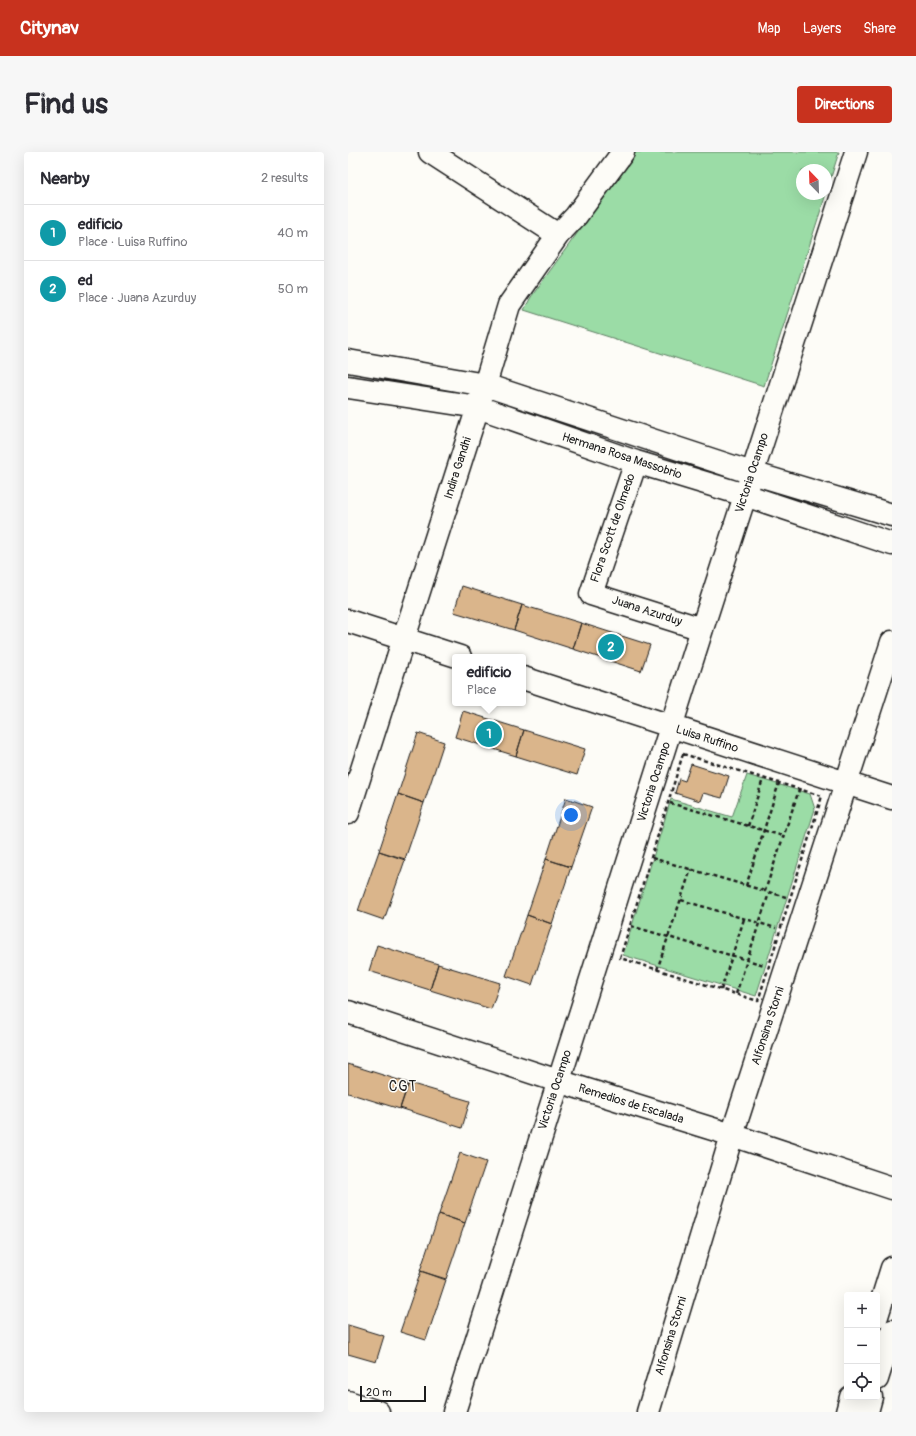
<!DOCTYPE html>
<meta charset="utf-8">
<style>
:root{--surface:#fff;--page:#f7f7f7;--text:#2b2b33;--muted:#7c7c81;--line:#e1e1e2;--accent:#c8321e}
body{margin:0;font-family:Pangolin,sans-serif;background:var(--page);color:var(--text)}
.controls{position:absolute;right:12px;bottom:12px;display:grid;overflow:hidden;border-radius:4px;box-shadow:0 4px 16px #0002}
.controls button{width:36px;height:36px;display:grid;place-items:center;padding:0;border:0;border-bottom:1px solid var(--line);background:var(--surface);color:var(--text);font:20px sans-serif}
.compass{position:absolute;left:448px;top:12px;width:36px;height:36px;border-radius:50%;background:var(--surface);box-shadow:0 4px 16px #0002;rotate:337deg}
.scale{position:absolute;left:12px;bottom:10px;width:66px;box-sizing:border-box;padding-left:4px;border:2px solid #1c1c1c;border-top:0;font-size:11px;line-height:14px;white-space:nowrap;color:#1c1c1c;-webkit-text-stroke:3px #fdfcf7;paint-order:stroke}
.you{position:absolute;left:223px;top:663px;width:14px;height:14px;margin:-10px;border:3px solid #fff;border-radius:50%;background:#1a73e8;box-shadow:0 0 0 6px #1a73e833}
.badge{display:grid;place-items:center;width:26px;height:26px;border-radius:50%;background:var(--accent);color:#fff;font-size:13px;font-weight:700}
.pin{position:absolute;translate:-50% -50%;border:2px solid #fff;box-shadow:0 1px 4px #0006}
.popup{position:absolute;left:104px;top:502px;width:74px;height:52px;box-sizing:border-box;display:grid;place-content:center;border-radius:4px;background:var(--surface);filter:drop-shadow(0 1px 3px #0005);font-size:13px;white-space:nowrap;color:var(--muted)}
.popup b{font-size:15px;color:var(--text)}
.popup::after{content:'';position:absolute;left:50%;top:100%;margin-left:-8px;border:8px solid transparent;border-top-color:var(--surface)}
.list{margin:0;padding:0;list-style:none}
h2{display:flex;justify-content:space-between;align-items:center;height:52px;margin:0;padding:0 16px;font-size:17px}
h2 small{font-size:13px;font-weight:400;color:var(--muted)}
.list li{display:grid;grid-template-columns:26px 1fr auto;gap:12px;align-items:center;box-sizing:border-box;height:56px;padding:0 16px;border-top:1px solid var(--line)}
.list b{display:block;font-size:15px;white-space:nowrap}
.list p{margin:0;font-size:13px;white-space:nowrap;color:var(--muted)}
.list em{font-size:13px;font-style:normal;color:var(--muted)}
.icon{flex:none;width:22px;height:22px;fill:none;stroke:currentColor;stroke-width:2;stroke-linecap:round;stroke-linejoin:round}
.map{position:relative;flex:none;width:544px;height:1260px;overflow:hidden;border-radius:4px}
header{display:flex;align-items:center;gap:24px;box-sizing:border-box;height:56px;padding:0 20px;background:var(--accent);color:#fff}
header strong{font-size:19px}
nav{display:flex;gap:22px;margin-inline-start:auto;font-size:14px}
.intro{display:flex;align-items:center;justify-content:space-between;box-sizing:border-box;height:96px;padding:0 24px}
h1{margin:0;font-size:28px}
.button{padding:10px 18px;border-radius:4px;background:var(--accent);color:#fff;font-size:14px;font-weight:700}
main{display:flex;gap:24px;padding:0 24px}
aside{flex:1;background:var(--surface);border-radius:4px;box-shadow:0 4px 16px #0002}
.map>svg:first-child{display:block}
.green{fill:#9bdca6;stroke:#5c7c61}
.building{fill:#dab58b;stroke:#1c1c1c}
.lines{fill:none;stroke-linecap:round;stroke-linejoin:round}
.street-casing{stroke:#1c1c1c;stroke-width:25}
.secondary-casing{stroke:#1c1c1c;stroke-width:25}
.path{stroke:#1c1c1c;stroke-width:2.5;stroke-dasharray:4 3;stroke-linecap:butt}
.street{stroke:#fdfcf7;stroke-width:22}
.secondary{stroke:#fdfcf7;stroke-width:22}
.labels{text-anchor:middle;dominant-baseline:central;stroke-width:3;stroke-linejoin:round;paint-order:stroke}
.street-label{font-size:12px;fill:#1c1c1c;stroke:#fdfcf7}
.quarter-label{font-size:14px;letter-spacing:1px;fill:#1c1c1c;stroke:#fdfcf7}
</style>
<header>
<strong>Citynav</strong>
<nav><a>Map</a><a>Layers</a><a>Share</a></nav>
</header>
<div class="intro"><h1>Find us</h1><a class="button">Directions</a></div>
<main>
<aside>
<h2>Nearby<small>2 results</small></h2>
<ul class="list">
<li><span class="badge" style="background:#0f9aa8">1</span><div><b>edificio</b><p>Place · Luisa Ruffino</p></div><em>40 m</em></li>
<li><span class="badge" style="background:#0f9aa8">2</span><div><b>ed</b><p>Place · Juana Azurduy</p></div><em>50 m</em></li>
</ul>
</aside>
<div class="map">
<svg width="544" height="1260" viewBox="0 0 544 1260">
<rect width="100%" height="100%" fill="#fdfcf7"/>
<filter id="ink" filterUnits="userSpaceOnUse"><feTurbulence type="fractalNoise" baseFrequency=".025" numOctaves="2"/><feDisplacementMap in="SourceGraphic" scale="8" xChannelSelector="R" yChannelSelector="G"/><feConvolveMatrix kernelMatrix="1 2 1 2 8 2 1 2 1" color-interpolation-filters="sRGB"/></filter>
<g filter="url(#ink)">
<path class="green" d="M288 0H491L478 41V18H454V42H478L416 234 176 158 183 145Z
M399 623 462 642 467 657 408 844 275 803 323 647 384 665Z"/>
<path class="building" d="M114 434 174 453 166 478 106 460Z
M174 453 233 471 225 497 166 478Z
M233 471 302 493 293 519 225 497Z
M115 559 176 578 168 604 107 585Z
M176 578 237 597 229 623 168 604Z
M70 581 96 590 76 651 50 642Z
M343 612 381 624 374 646 355 641 352 649 327 641 331 627 337 629Z
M50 642 76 651 57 707 31 699Z
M218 646 244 655 223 715 198 707Z
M31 699 57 708 36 768 10 759Z
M198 707 223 715 204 772 179 763Z
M179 763 204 772 184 833 158 824Z
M29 793 90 812 82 838 21 819Z
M90 812 152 831 143 857 82 838Z
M0 912 60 931 52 957 0 941Z
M61 931 122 949 114 976 52 956Z
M112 1001 138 1010 117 1071 91 1062Z
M91 1062 117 1071 98 1127 72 1119Z
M73 1119 98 1128 78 1188 52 1180Z
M0 1173 36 1184 28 1210 0 1202Z"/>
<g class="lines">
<g class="street-casing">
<path id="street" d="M82 0 210 83
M0 209 137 233 404 321 544 363
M0 235 130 255 288 310 397 343 544 392
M288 310 243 442 354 477
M0 469 112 505
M175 526 544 646
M0 661 137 233 161 153 210 83 228 64 275 0
M0 860 210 929 384 983 544 1036
M0 1250 30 1260
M106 1260 354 477 508 0
M300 1260 384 983 544 490"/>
</g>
<g class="secondary-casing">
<path id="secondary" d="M529 1164 544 1116
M529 1227 544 1179
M499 1260 503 1245
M519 1260 523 1245"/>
</g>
<path class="path" d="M335 602 474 644 410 849 272 806Z
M322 651 435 684
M400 674 415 627
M304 706 417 739
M398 734 431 631
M438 745 417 739 451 638
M333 748 428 776
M283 774 416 813
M309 818 343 717
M373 838 396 767
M388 842 421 741"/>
<use href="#street" class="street"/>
<use href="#secondary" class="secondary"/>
</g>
</g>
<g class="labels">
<g class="street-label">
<text transform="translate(274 304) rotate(18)">Hermana Rosa Massobrio</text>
<text transform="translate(110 316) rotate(-72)">Indira Gandhi</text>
<text transform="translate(404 321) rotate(-72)">Victoria Ocampo</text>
<text transform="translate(265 376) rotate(-71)">Flora Scott de Olmedo</text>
<text transform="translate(299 459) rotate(18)">Juana Azurduy</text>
<text transform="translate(359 587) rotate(18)">Luisa Ruffino</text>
<text transform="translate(306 630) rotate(-72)">Victoria Ocampo</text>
<text transform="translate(420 874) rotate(-72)">Alfonsina Storni</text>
<text transform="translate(207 938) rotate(-72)">Victoria Ocampo</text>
<text transform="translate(283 952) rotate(17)">Remedios de Escalada</text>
<text transform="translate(323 1184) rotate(-73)">Alfonsina Storni</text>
</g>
<g class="quarter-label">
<text x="55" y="934">CGT</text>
</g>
</g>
</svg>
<div class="controls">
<button>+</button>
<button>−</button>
<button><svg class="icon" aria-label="locate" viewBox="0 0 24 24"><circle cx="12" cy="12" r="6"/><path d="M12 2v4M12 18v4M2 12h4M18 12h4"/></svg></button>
</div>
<svg class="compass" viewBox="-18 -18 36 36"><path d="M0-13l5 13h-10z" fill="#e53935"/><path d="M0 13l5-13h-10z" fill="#7c7c81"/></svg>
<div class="scale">20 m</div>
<div class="you"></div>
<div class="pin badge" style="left:141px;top:582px;background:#0f9aa8">1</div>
<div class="popup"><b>edificio</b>Place</div>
<div class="pin badge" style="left:263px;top:495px;background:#0f9aa8">2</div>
</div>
</main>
